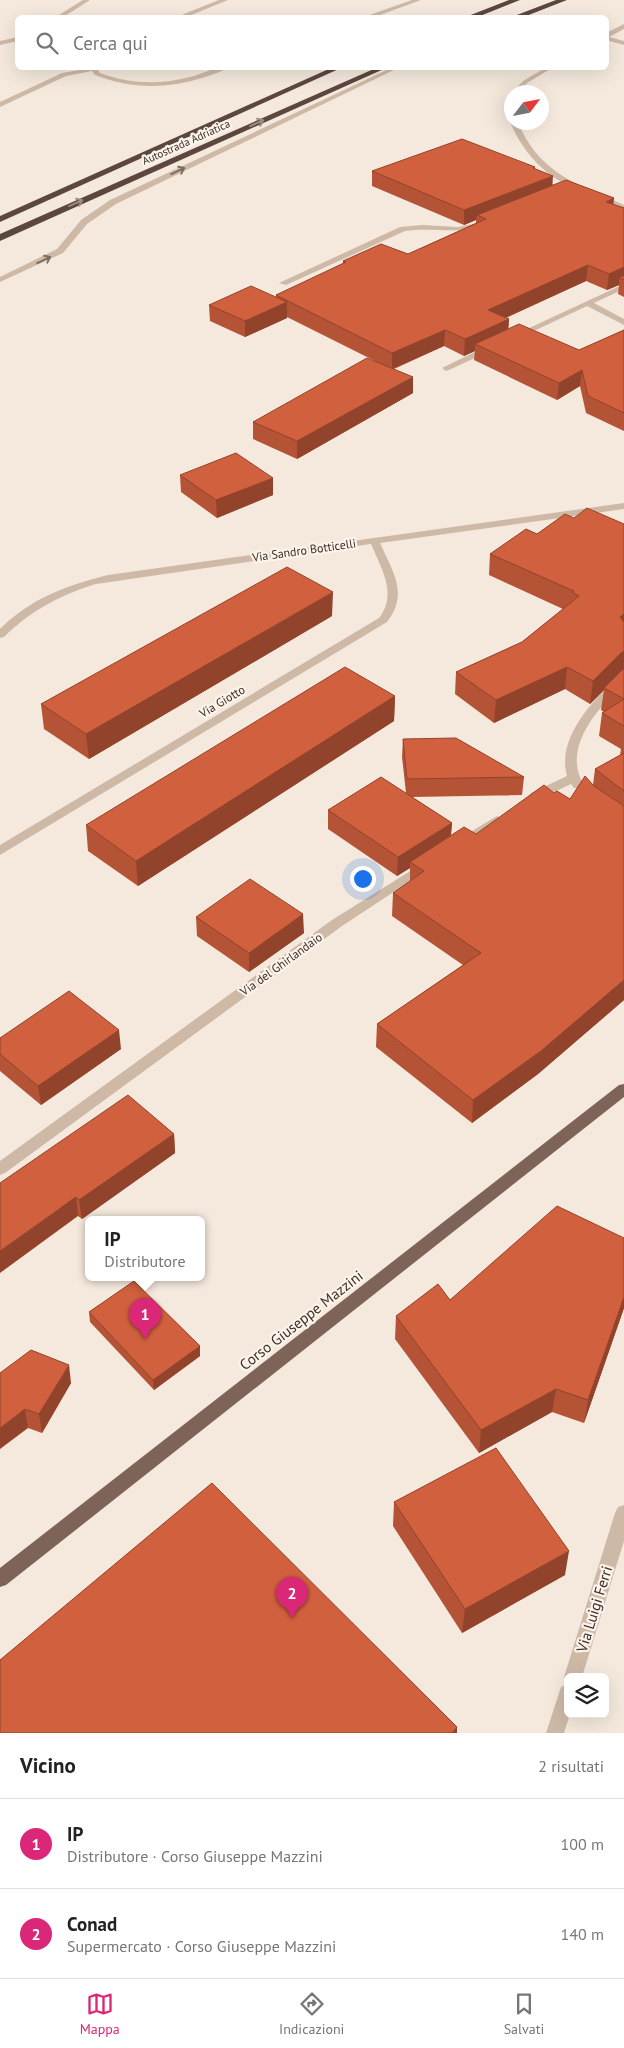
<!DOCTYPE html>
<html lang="it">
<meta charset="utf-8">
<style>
:root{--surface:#fff;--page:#f2f2f2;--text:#222;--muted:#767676;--line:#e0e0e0;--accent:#db2777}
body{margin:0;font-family:"PT Sans",sans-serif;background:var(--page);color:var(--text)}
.controls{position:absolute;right:15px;bottom:15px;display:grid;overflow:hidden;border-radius:8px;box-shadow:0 5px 20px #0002}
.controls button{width:45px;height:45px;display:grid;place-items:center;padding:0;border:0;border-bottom:1px solid var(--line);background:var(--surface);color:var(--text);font:25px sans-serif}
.compass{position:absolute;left:504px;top:85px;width:45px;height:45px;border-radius:50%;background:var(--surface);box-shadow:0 5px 20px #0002;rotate:58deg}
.you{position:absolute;left:362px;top:878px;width:18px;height:18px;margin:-12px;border:4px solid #fff;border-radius:50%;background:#1a73e8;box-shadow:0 0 0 8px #1a73e833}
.badge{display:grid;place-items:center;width:32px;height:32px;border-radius:50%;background:var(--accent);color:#fff;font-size:16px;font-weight:700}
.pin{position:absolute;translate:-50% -41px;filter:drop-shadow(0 1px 2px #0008)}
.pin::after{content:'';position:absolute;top:26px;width:18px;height:15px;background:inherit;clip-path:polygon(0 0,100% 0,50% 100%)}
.popup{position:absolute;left:85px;top:1216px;width:120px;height:65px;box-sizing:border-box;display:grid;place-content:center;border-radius:8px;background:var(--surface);filter:drop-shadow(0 1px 4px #0005);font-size:16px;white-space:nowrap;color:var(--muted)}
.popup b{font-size:19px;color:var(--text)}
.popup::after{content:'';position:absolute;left:50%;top:100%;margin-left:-10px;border:10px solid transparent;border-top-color:var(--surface)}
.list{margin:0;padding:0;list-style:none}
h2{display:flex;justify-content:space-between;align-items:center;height:65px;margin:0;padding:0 20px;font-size:21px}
h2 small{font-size:16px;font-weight:400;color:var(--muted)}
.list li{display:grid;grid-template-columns:32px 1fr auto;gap:15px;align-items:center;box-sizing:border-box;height:90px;padding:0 20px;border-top:1px solid var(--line)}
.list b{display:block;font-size:19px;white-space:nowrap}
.list p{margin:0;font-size:16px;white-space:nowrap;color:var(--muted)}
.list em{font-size:16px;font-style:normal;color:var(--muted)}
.icon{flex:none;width:28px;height:28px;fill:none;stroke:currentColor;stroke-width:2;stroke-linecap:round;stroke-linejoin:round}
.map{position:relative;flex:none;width:624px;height:1733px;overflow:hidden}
.search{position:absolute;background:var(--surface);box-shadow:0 5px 20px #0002;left:15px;right:15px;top:15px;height:55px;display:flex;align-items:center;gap:12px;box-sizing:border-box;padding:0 18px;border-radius:8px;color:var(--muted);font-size:19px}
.sheet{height:245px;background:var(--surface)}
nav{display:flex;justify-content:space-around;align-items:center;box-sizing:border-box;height:70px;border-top:1px solid var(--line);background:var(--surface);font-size:14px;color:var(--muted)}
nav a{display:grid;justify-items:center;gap:2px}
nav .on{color:var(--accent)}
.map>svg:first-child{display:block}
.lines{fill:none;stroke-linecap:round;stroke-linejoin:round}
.minor{fill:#ceb9a7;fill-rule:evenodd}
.major{fill:#7e6458;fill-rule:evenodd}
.highway{fill:#5c473e;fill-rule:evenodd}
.wall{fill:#b45335}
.shaded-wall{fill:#92432b}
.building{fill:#d1603e;stroke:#92432b}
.oneway{stroke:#9c8c83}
.oneway2{stroke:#7d6d61}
.labels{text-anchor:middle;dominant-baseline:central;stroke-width:4.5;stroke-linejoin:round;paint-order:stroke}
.far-street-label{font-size:11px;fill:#3a2e28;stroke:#fcf3ea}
.street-label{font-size:12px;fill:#3a2e28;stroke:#fcf3ea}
.near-street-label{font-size:15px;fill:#3a2e28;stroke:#fcf3ea}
</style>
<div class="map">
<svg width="624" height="1733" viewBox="0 0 624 1733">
<rect width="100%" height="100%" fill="#f5e9dd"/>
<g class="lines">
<path class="minor" d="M83 0H90L62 18H54Z
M219 0H228L184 18H174Z
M412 0H421L372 18H361Z
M624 24V29L609 37 624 41V45L606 40V33Z
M18 37V41L0 45V41Z
M91 68H97L100 73C130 84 159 85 190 77 202 74 215 66 227 68 220 73 210 75 202 78 165 89 131 89 95 75L92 71 66 76 0 107V102L62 73Z
M391 68H398L116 204 87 224 63 253 0 282V277L57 249 81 220 110 200Z
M545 68H552L527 83 519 92H513L523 81Z
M511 120 512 122H518C530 153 552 172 581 186V190C574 190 568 186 563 183 538 169 521 148 510 122Z
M596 195H602L624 205V210L596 199Z
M477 223 481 225 480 227C454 234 431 227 405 231L286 285 279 283 400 227 422 225 458 227Z
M624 284V289L594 303 624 319V325L587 306 519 338 512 336Z
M489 345 492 346V350L449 370 446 371 442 368Z
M624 503V509L380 543C393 572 409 594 387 622L0 855V845L379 618C398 594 381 568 371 544L96 584C60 595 30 611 4 637L0 638V629C30 599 67 585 108 575Z
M624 675V684C598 707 561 749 584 785L582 788H574L571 784 539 799H531L529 796 531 793 567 776C556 738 594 698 620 676Z
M497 816 503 820 501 823 465 846H457L455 843 457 840Z
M423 863 429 867 427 870 342 926 5 1173 0 1175V1161L332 920Z
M624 1505V1541L582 1677H568V1684L564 1677 615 1513 618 1507Z
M568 1684V1714H570L564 1733H546L561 1687Z"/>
<path class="major" d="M624 1084V1097L6 1585 0 1587V1568L619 1085Z"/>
<path class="highway" d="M509 0H520L475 18H463Z
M556 0H567L521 18H509Z
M331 68H341L0 222V216Z
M376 68H386L0 241V234Z"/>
</g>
<path class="wall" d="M535 167V169L553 185 614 198 613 204 624 208V297L618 294 619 285 607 290 586 281 506 318 509 319 508 329 579 350 624 330V431L586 413 580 386 557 400 474 360 475 351 464 356 444 346 394 369 413 393 297 459 253 439V422L375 361 287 317V318L245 337 210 321 209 305 276 297V295L343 264V261L408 254 476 223V220L464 225 372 186V171Z
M180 475 273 495 217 518 181 492Z
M574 518 624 524V1000L538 1074 472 1123 376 1047 377 1024 463 965 392 916 393 893 410 882V868L397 876 328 829V810L406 793 402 757 403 739 524 777 522 795 412 797 452 823 451 836 476 834 554 793 570 799 593 785 595 769 620 755 621 749 599 736 602 713 604 712 601 710 604 690 590 704 565 689 494 723 455 694 456 672 522 642 563 609 489 575 490 554 537 534Z
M332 616 89 759 44 729 41 704Z
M395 696 394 721 138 886 88 851 86 825Z
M196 917 304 933 249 972 197 936Z
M0 1038 121 1049 41 1105 0 1071Z
M174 1134 175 1153 82 1219 78 1216 0 1183Z
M624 1238V1308L584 1423 552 1412 479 1453 395 1339 396 1316 450 1300Z
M89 1312 200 1346V1356L154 1390 90 1322Z
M0 1373 71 1383 42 1433 28 1428Z
M394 1502 565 1575 462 1633 393 1526Z"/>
<path class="shaded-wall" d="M553 176 552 191 477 215 476 220 464 225V210Z
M614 198 612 213 606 202Z
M588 265 586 281 487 326 488 310Z
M624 267V280L619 278V285L607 290 609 274Z
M287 302V318L245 337V321Z
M509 319 508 335 475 344V351L464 356 465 339Z
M445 330 444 346 392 369V353Z
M582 370 580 386 557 400 559 383Z
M413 377V393L297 459V441Z
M273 478V495L217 518 216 500Z
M333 592 332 616 89 759 86 734Z
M624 614V633L620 617Z
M622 652H624V674L604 688V690L590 704 593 681Z
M567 667 565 689 494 723 496 700Z
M395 696 394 721 138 886 136 861Z
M452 823 450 842 410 862V868L397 876 398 857Z
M303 914 304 933 249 972V953Z
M624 980V1000L538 1074 472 1123 473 1100Z
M119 1030 121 1049 41 1105 38 1086Z
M174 1134 175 1153 82 1219 79 1200Z
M76 1197 78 1216 0 1273V1251Z
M624 1297V1308L584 1423 588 1400Z
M200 1346V1356L154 1390 153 1380Z
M69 1365 71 1383 42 1433 39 1414Z
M556 1389 552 1412 479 1453 481 1430Z
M25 1409 28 1428 0 1449V1428Z
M569 1551 565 1575 462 1633 465 1609Z
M457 1727V1733H452Z"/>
<path class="building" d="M462 139 535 167 533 168 553 176 464 210 372 171Z
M566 180 614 198 606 202 624 208V267L609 274 588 265 488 310 509 319 465 339 445 330 392 353 276 295 346 262 343 261 381 244 408 254 486 219 477 215Z
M624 275V280L619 278Z
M251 286 287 302 245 321 209 305Z
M519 324 579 350 624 330V413L588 396 582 370 559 383 475 344Z
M367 358 413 377 297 441 253 422Z
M236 453 273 478 216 500 180 475Z
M587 508 624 524V614L620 617 624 622V652H622L593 681 567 667 496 700 456 672 522 642 579 596 572 592 574 591 490 554 526 529 537 534 565 514 574 518Z
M287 567 333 592 86 734 41 704Z
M345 667 395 696 136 861 86 825Z
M624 668V699L604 688Z
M624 699V726L602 713Z
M456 738 524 777 407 779 403 739Z
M624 753V791L595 769Z
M585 776 594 786 624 806V980L541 1051 473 1100 377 1024 481 953 393 893 424 871 410 862 464 827 476 834 544 785 554 793 557 791 570 799Z
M381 777 452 823 398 857 328 810Z
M250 879 303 914 249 953 196 917Z
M69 991 119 1030 38 1086 0 1054V1038Z
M128 1095 174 1134 79 1200 76 1197 0 1251V1183Z
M557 1206 624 1238V1297L588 1400 556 1389 481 1430 396 1316 438 1284 450 1300Z
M134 1281 200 1346 153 1380 89 1312Z
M31 1350 69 1365 39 1414 25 1409 0 1428V1373Z
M496 1448 569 1551 465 1609 394 1502Z
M212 1483 457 1727 452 1733H0V1660Z"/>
<defs><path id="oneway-shaft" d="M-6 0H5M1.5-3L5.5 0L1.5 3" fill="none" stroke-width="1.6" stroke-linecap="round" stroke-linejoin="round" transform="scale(1.25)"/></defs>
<g class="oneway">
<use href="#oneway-shaft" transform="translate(257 123) rotate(-24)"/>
<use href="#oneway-shaft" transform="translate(76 203) rotate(-24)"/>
</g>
<g class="oneway2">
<use href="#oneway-shaft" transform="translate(178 171) rotate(-25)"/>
<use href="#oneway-shaft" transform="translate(44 260) rotate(-25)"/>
</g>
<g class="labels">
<g class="far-street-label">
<text transform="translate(186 142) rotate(-24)">Autostrada Adriatica</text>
</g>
<g class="street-label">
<text transform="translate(304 550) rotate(-8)">Via Sandro Botticelli</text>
<text transform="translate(222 701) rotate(-31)">Via Giotto</text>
<text transform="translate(281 964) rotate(-36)">Via del Ghirlandaio</text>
</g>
<g class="near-street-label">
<text transform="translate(301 1320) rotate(-38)">Corso Giuseppe Mazzini</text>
<text transform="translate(594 1609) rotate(-73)">Via Luigi Ferri</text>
</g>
</g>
</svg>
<div class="controls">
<button><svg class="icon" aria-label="layers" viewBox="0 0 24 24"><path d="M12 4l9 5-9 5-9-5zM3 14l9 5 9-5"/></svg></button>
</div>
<svg class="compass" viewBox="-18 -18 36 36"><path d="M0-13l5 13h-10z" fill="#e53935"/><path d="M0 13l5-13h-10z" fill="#767676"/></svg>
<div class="you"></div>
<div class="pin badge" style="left:145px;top:1339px">1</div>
<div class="popup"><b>IP</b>Distributore</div>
<div class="pin badge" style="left:292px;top:1618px">2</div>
<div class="search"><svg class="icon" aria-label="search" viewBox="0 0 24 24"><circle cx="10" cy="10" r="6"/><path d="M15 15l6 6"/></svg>Cerca qui</div>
</div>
<section class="sheet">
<h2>Vicino<small>2 risultati</small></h2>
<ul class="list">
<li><span class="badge">1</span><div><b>IP</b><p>Distributore · Corso Giuseppe Mazzini</p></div><em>100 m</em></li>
<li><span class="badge">2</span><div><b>Conad</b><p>Supermercato · Corso Giuseppe Mazzini</p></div><em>140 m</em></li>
</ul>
</section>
<nav>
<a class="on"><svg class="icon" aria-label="map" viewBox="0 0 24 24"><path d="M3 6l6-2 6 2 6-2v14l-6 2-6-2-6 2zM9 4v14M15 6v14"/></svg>Mappa</a>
<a><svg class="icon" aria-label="directions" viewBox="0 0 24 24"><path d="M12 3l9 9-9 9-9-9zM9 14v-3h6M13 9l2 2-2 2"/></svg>Indicazioni</a>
<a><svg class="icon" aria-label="saved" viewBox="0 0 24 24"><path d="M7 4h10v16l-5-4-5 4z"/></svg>Salvati</a>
</nav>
